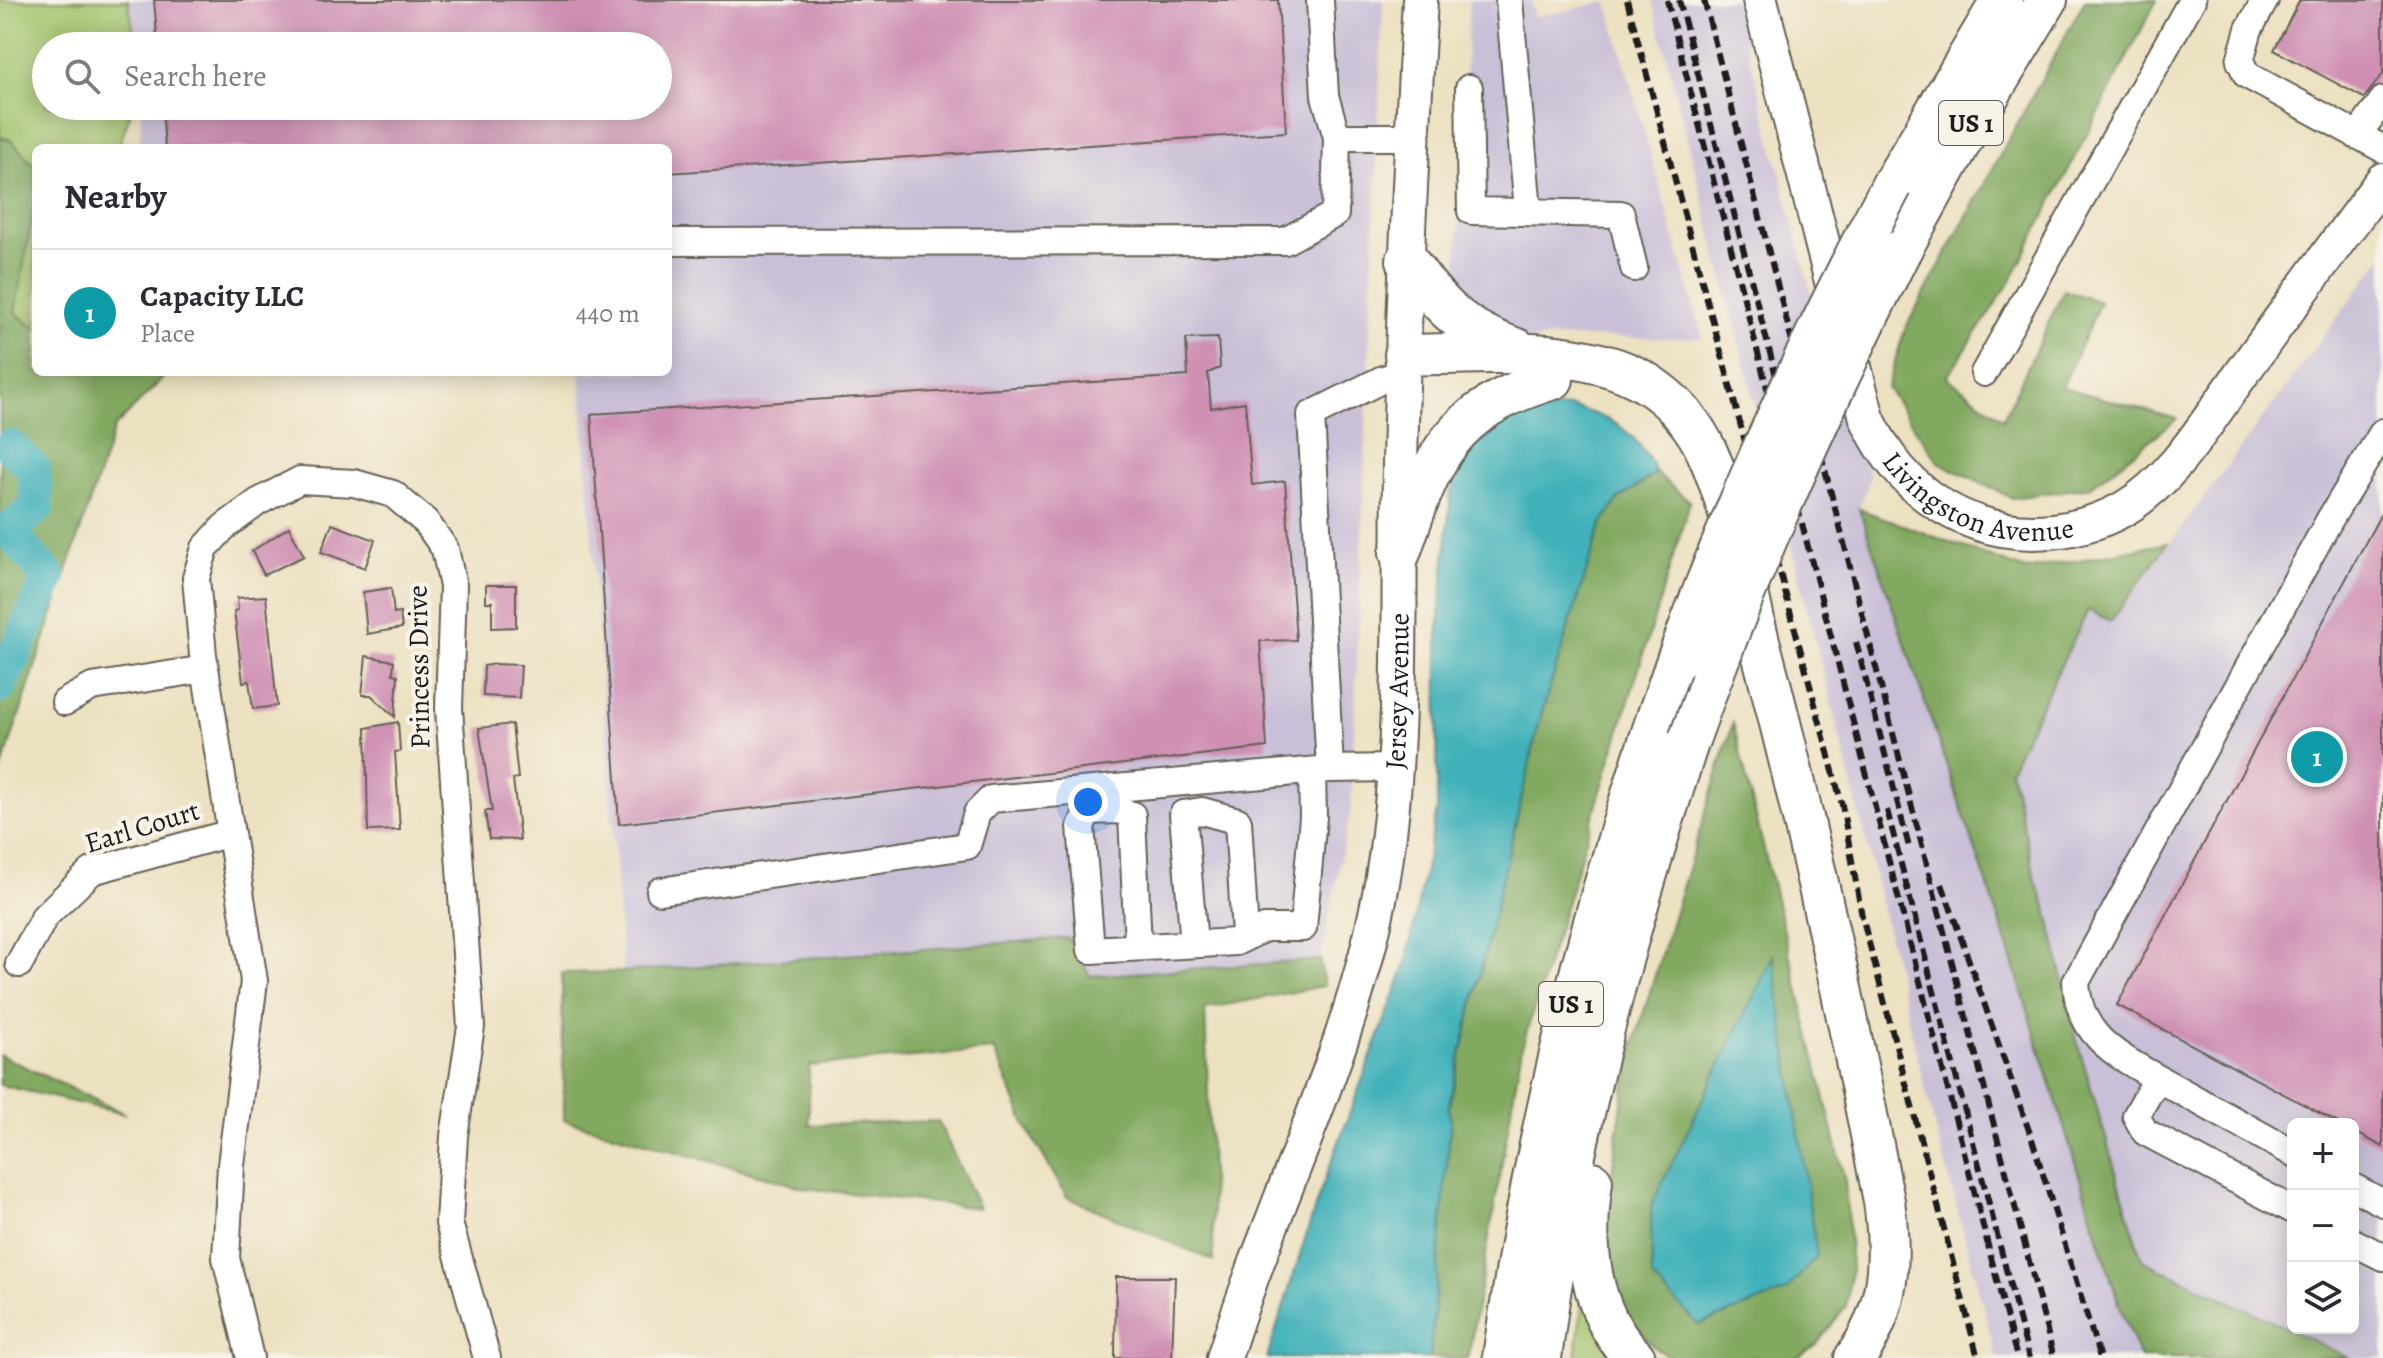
<!DOCTYPE html>
<meta charset="utf-8">
<style>
:root{--surface:#fff;--page:#f2f2f3;--text:#2b2b33;--muted:#7c7c81;--line:#e1e1e2;--accent:#c8321e}
body{margin:0;font-family:Alegreya,serif;background:var(--page);color:var(--text)}
.controls{position:absolute;right:24px;bottom:24px;display:grid;overflow:hidden;border-radius:12px;box-shadow:0 4px 20px #0003}
.controls button{width:72px;height:72px;display:grid;place-items:center;padding:0;border:0;border-bottom:2px solid var(--line);background:var(--surface);color:var(--text);font:40px sans-serif}
.you{position:absolute;left:1088px;top:802px;width:28px;height:28px;margin:-20px;border:6px solid #fff;border-radius:50%;background:#1a73e8;box-shadow:0 0 0 12px #1a73e833}
.badge{display:grid;place-items:center;width:52px;height:52px;border-radius:50%;background:var(--accent);color:#fff;font-size:26px;font-weight:700}
.pin{position:absolute;translate:-50% -50%;border:4px solid #fff;box-shadow:0 2px 8px #0006}
.list{margin:0;padding:0;list-style:none}
h2{display:flex;justify-content:space-between;align-items:center;height:104px;margin:0;padding:0 32px;font-size:34px}
h2 small{font-size:26px;font-weight:400;color:var(--muted)}
.list li{display:grid;grid-template-columns:52px 1fr auto;gap:24px;align-items:center;box-sizing:border-box;height:128px;padding:0 32px;border-top:2px solid var(--line)}
.list b{display:block;font-size:30px;white-space:nowrap}
.list p{margin:0;font-size:26px;white-space:nowrap;color:var(--muted)}
.list em{font-size:26px;font-style:normal;color:var(--muted)}
.icon{flex:none;width:44px;height:44px;fill:none;stroke:currentColor;stroke-width:2;stroke-linecap:round;stroke-linejoin:round}
.map{position:relative;flex:none;width:2383px;height:1358px;overflow:hidden}
.search{position:absolute;background:var(--surface);box-shadow:0 4px 20px #0003;left:32px;top:32px;width:640px;height:88px;display:flex;align-items:center;gap:20px;box-sizing:border-box;padding:0 28px;border-radius:44px;color:var(--muted);font-size:30px}
.panel{position:absolute;background:var(--surface);box-shadow:0 4px 20px #0003;left:32px;top:144px;width:640px;height:232px;border-radius:12px}
.map>svg:first-child{display:block}
.industrial{fill:#c9bfd7;fill-rule:evenodd}
.green{fill:#a3c36c;stroke:#607044;stroke-width:2}
.forest{fill:#82a960;stroke:#4f623e;stroke-width:2}
.water{fill:#41b1ba;stroke:#2e666b;stroke-width:2}
.lines{fill:none;stroke-linecap:round;stroke-linejoin:round}
.river{stroke:#41b1ba;stroke-width:34}
.building{fill:#cf90b4}
.minor-casing{stroke:#656156;stroke-width:30}
.major-casing{stroke:#656156;stroke-width:38}
.highway-casing{stroke:#656156;stroke-width:44}
.minor{stroke:#fff;stroke-width:26}
.major{stroke:#fff;stroke-width:34}
.highway{stroke:#fff;stroke-width:40}
.rail{stroke:#1c1c1c;stroke-width:6;stroke-dasharray:12 6;stroke-linecap:butt}
.highway-bridge-casing{stroke:#656156;stroke-width:44;stroke-linecap:butt}
.highway-bridge{stroke:#fff;stroke-width:40}
.labels{text-anchor:middle;dominant-baseline:central;stroke-width:8;stroke-linejoin:round;paint-order:stroke}
.shield{fill:#f7f3e8;stroke:#5e5c59;stroke-width:2}
.shield-label{font-size:26px;font-weight:bold;fill:#1c1c1c}
.street-label{font-size:28px;fill:#1c1c1c;stroke:#f7f3e8}
</style>
<div class="map">
<svg width="2383" height="1358" viewBox="0 0 2383 1358">
<rect width="100%" height="100%" fill="#f7f3e8"/>
<filter id="ink" filterUnits="userSpaceOnUse"><feTurbulence type="fractalNoise" baseFrequency=".0125" numOctaves="2"/><feDisplacementMap in="SourceGraphic" scale="16" xChannelSelector="R" yChannelSelector="G"/><feConvolveMatrix kernelMatrix="1 2 1 2 8 2 1 2 1" color-interpolation-filters="sRGB"/></filter>
<filter id="wash" filterUnits="userSpaceOnUse"><feTurbulence type="fractalNoise" baseFrequency=".006" numOctaves="4" result="noise"/><feDisplacementMap in="SourceGraphic" scale="32" xChannelSelector="R" yChannelSelector="G"/><feGaussianBlur stdDeviation="1.8" result="paint"/><feColorMatrix in="noise" values="0 0 0 0 0 0 0 0 0 0 0 0 0 0 0 0 0 1.4 0 .05"/><feComposite in="paint" operator="in"/></filter>
<g filter="url(#wash)">
<rect width="100%" height="100%" fill="#ece1c1"/>
<path class="industrial" d="M128 0H1383L1351 808 1320 960 1090 976 1068 938 623 972 580 372H668V148H140L141 106H658V46H136Z
M1469 0H1531L1535 17 1607 2 1703 338 1552 337 1453 356Z
M1652 0H1735L1848 436 1871 475 1859 509 2003 930 2119 1304 2140 1358H1997L1923 1081 1868 848Z
M2383 256V1358H2350L2142 1260 2077 1041 2047 909 2036 881 2009 769 2088 609 2112 621ZM2293 1124H2353V1328H2293Z"/>
<path class="green" d="M0 0H128L136 46H46V106H133L118 148H36V168L11 140 0 137Z
M36 197V329L15 312Z
M1583 1294 1616 1358H1576Z"/>
<path class="forest" d="M2085 0H2157L2010 282 1947 377 2003 419 2064 290 2100 302 2062 387 2177 419 2090 487 2012 498 1939 463 1887 388 1905 329Z
M0 137 11 140 36 168V197L15 312 36 329V372H169L114 428 0 774Z
M1656 473 1690 502 1522 1047 1468 1358H1430L1448 1110 1541 715 1601 525 1618 500Z
M1859 509 2026 570 2168 543 2111 621 2088 610 2010 769 2036 881 2047 909 2077 1041 2142 1260 2350 1358H2140L2119 1304 2003 930Z
M1733 723 1845 1181 1851 1269 1846 1306 1817 1344 1797 1358H1673L1656 1349 1614 1302 1602 1239 1628 1063Z
M1068 938 1090 976 1320 960 1324 986 1205 1009 1214 1261 1067 1197 1027 1128 994 1050 809 1066V1125L938 1121 979 1208 805 1188 564 1120 562 973 623 972Z
M0 1055 125 1114 0 1085Z"/>
<path class="water" d="M1571 407C1613 417 1639 433 1656 473L1618 500 1601 525 1541 715 1448 1109 1451 1119 1430 1358H1267L1320 1192 1406 964 1437 809 1438 638 1451 491 1471 449 1507 419 1531 410Z
M1773 956 1817 1256 1786 1291 1699 1325 1652 1278 1651 1206Z"/>
<g class="lines">
<path class="river" d="M0 687 49 577 8 530 37 508 34 469 10 446"/>
</g>
<g id="blocks">
<path class="building" d="M154 0H1278L1286 132 668 173V148H165L162 106H658V46H158Z
M2300 0H2383V74L2364 98 2274 50Z
M1218 338 1220 368 1208 373 1211 408 1245 402 1252 485 1285 481 1296 640 1260 641 1267 747 619 824 591 414 1188 376 1186 339Z
M2383 510V1147L2353 1131V1124H2340L2117 1005Z
M332 524 375 540 365 568 321 552Z
M289 527 304 556 264 575 252 551Z
M486 585H516V627L492 628V602H486Z
M391 588 394 614 400 613 402 628 367 634 363 592Z
M266 596 277 706 253 709 249 681 243 682 234 611 238 610 237 598Z
M366 656 394 661 393 674 398 675 395 717 371 695H362Z
M494 664 521 665 519 698 483 696 484 666Z
M398 722 400 751 395 752 400 830 368 831 366 728Z
M512 724 518 778 513 779 520 840 489 839 485 811H492L479 728Z
M1116 1277H1175L1172 1358H1115Z"/>
</g>
</g>
<g filter="url(#ink)">
<use href="#blocks" fill-opacity="0" stroke="#656156" stroke-width="2"/>
<g class="lines">
<g class="minor-casing">
<path id="minor" d="M1320 0 1325 96 1337 137
M1509 0 1528 210
M2265 0 2249 29 2240 61 2247 75 2383 149
M1469 88 1471 211 1621 214 1634 268
M2357 136 2383 100
M668 242 1285 241 1335 214 1337 137H1412
M1984 373 2192 0
M65 702 92 687 205 669
M1330 769 1393 768
M660 891 967 846 977 813 991 799 1330 769 1311 415 1383 379 1403 374
M1194 944 1183 814 1202 811 1238 821 1245 935
M1138 947 1132 815 1118 810 1088 811 1081 826 1091 950 1236 942 1265 928H1303L1313 817 1312 771
M19 964 45 916 92 871 231 833
M2157 1078C2115 1054 2079 1036 2076 982L2330 519 2383 432
M2293 1153 2157 1078 2136 1116 2145 1132 2293 1210
M2353 1187 2383 1203
M2353 1242 2383 1257
M250 1358 226 1258 231 1165 254 981 203 655 196 578 205 548 224 527 258 502 300 480 354 483 393 494 426 522 445 549 453 586 449 708 471 1027 454 1136 449 1223 487 1358"/>
</g>
<g class="major-casing">
<g id="major">
<path id="s1" d="M1760 0 1867 418C1889 467 1926 505 1978 523 2025 539 2082 533 2125 508 2174 479 2207 421 2240 376 2287 310 2335 245 2383 180"/>
<path id="s2" d="M1224 1358C1273 1199 1354 1047 1382 883 1405 746 1398 604 1400 466 1403 311 1411 155 1420 0"/>
</g>
</g>
<g class="highway-casing">
<path id="highway" d="M1892 185 2002 0
M1901 250 1964 136 2047 0
M1407 260C1440 307 1462 330 1517 349
M1405 355C1481 354 1595 342 1658 391 1679 407 1696 428 1707 452 1734 511 1744 582 1760 645 1809 829 1848 1015 1884 1201 1892 1259 1890 1309 1855 1358
M1400 553C1432 457 1449 410 1553 379
M1592 1182C1583 1242 1588 1314 1635 1358
M1503 1358C1536 1119 1596 887 1677 660
M1541 1358C1567 1148 1623 940 1689 740"/>
</g>
<use href="#minor" class="minor"/>
<use href="#major" class="major"/>
<use href="#highway" class="highway"/>
<path class="rail" d="M1627 0 1842 805 1862 916 1978 1358
M1667 0 2017 1358
M1679 0 1778 384
M1704 0 2054 1358
M1856 642 1909 847
M1887 810 2029 1358
M1942 884 2032 1139 2100 1358"/>
<g class="highway-bridge-casing">
<path id="highway-bridge" d="M1677 660C1737 496 1810 339 1892 185
M1689 740C1749 571 1820 410 1901 250"/>
</g>
<use href="#highway-bridge" class="highway-bridge"/>
</g>
</g>
<g class="labels">
<g class="shield">
<rect x="1939" y="101" width="64" height="44" rx="6"/>
<rect x="1539" y="982" width="64" height="44" rx="6"/>
</g>
<g class="shield-label">
<text x="1971" y="123">US 1</text>
<text x="1571" y="1004">US 1</text>
</g>
<g class="street-label">
<text stroke="none"><textPath href="#s1" startOffset="580">Livingston Avenue</textPath></text>
<text transform="translate(419 667) rotate(-91)">Princess Drive</text>
<text stroke="none"><textPath href="#s2" startOffset="694">Jersey Avenue</textPath></text>
<text transform="translate(142 827) rotate(-17)">Earl Court</text>
</g>
</g>
</svg>
<div class="controls">
<button>+</button>
<button>−</button>
<button><svg class="icon" aria-label="layers" viewBox="0 0 24 24"><path d="M12 4l9 5-9 5-9-5zM3 14l9 5 9-5"/></svg></button>
</div>
<div class="you"></div>
<div class="pin badge" style="left:2317px;top:757px;background:#0f9aa8">1</div>
<div class="search"><svg class="icon" aria-label="search" viewBox="0 0 24 24"><circle cx="10" cy="10" r="6"/><path d="M15 15l6 6"/></svg>Search here</div>
<section class="panel">
<h2>Nearby<small></small></h2>
<ul class="list">
<li><span class="badge" style="background:#0f9aa8">1</span><div><b>Capacity LLC</b><p>Place</p></div><em>440 m</em></li>
</ul>
</section>
</div>
